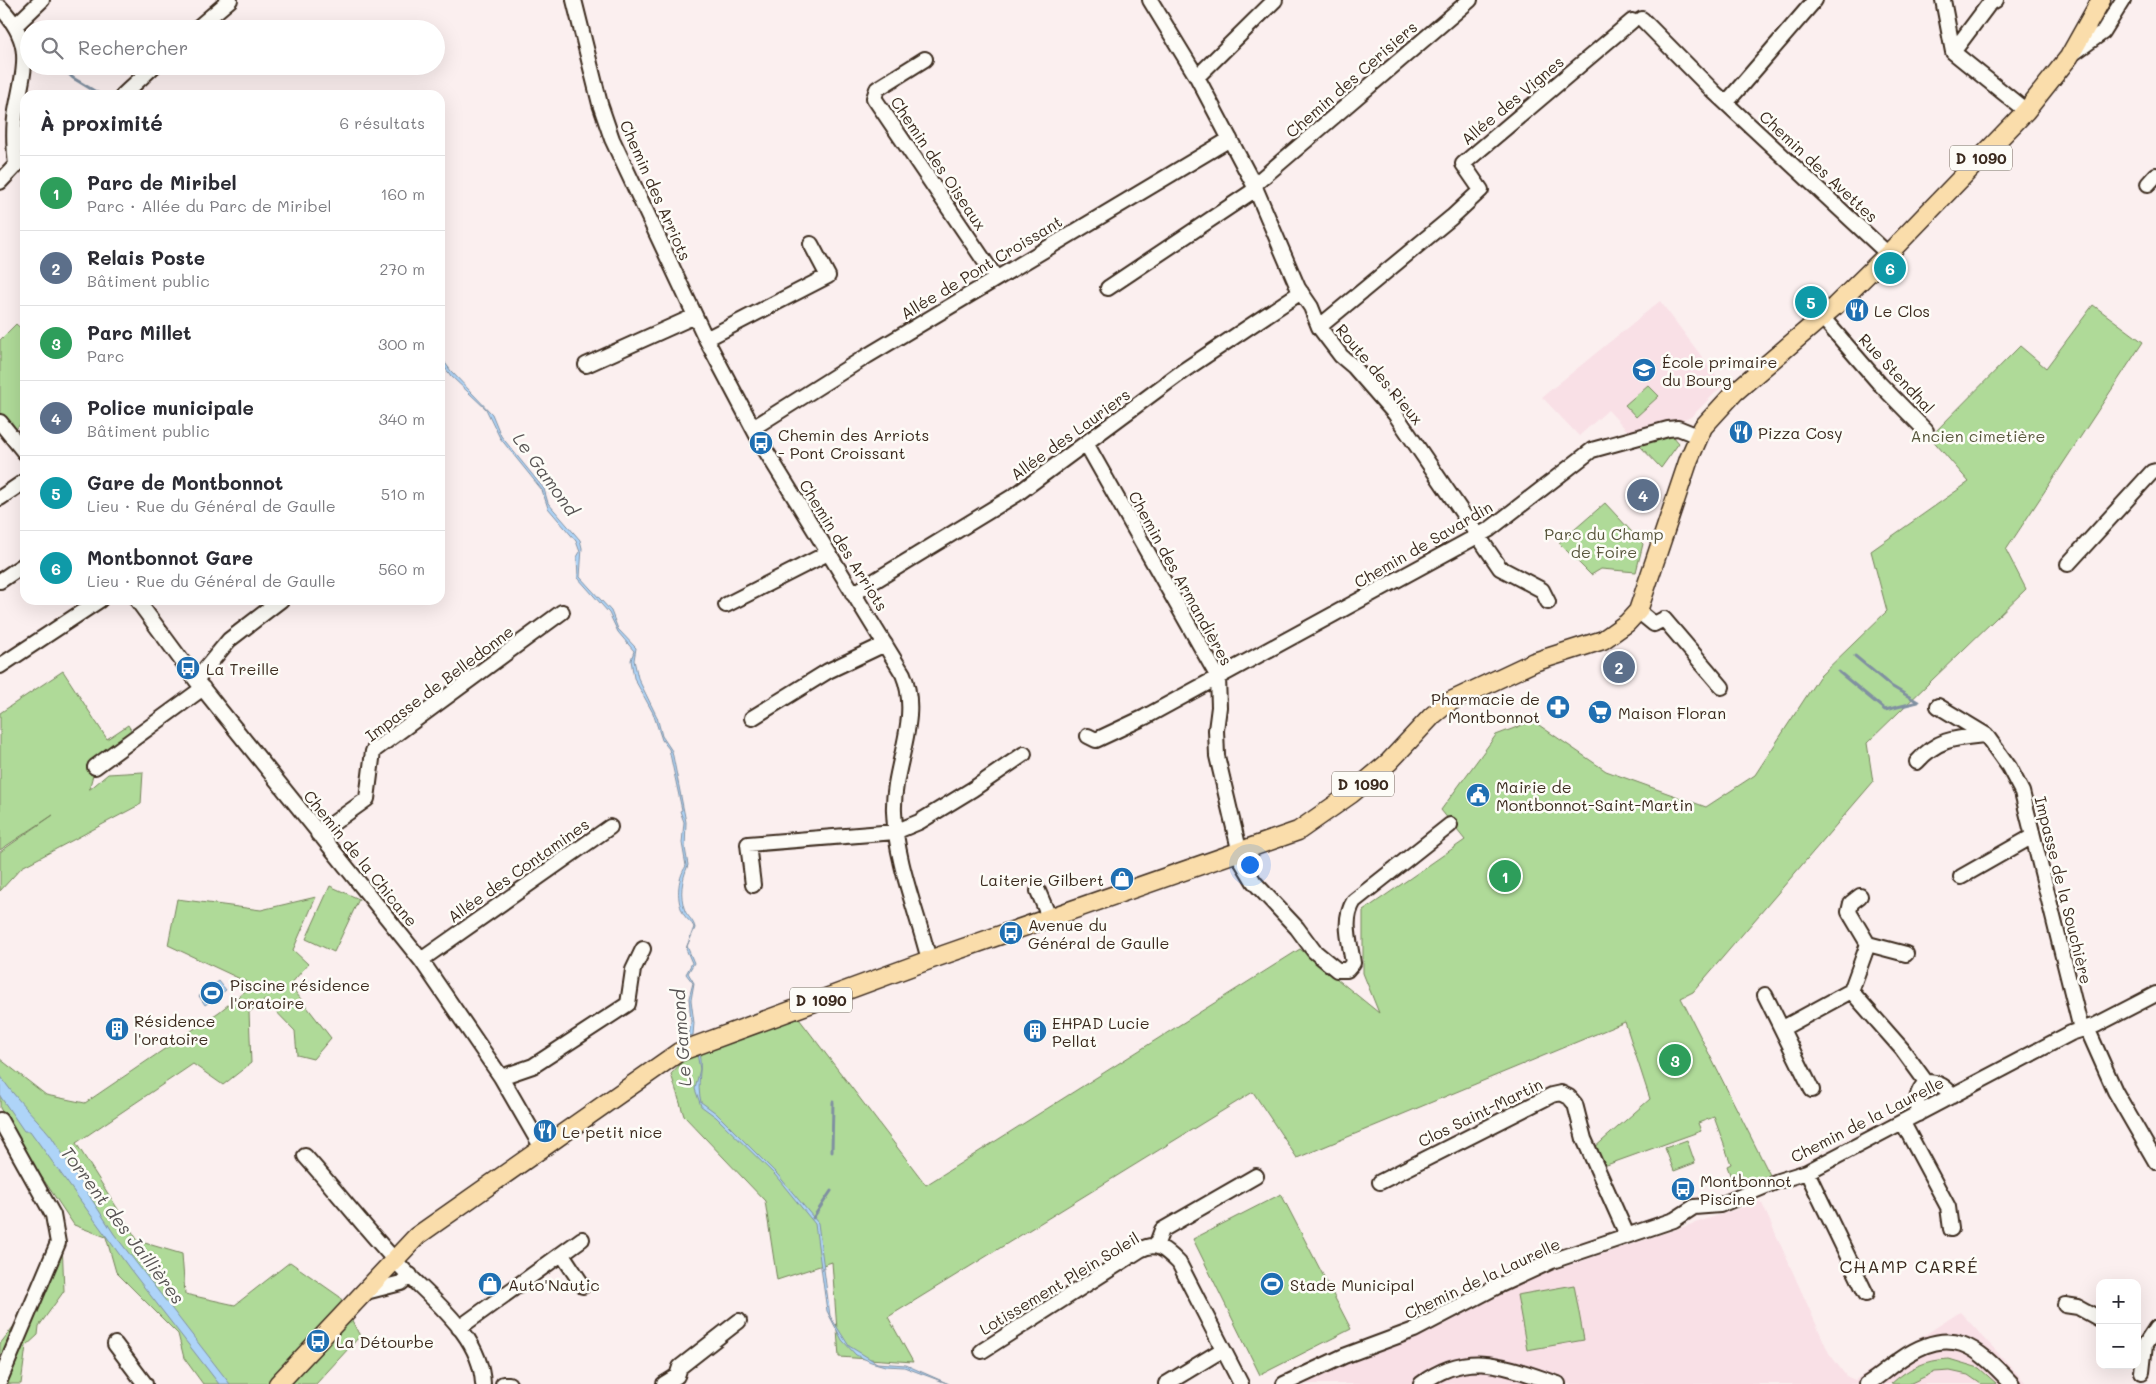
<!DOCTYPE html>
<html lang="fr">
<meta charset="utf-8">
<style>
:root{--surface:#fff;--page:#f2f2f3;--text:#2b2b33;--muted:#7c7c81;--line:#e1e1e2;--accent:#1f6fb2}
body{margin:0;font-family:Mali,sans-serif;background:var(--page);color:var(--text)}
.controls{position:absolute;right:15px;bottom:15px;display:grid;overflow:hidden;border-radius:10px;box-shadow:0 5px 20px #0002}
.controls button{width:45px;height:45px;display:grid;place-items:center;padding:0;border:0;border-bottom:1px solid var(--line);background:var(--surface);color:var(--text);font:25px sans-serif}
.you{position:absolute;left:1249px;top:864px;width:18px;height:18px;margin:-12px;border:4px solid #fff;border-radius:50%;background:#1a73e8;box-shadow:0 0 0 8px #1a73e833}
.badge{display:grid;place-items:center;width:32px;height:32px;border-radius:50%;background:var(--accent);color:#fff;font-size:16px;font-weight:700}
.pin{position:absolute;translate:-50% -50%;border:2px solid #fff;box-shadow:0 1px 5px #0006}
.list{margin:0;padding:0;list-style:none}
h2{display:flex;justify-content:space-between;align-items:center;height:65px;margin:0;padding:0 20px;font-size:21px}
h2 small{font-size:16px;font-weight:400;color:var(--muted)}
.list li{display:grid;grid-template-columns:32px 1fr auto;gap:15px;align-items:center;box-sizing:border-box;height:75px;padding:0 20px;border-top:1px solid var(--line)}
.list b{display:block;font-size:19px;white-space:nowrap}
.list p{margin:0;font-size:16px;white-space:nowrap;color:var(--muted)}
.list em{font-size:16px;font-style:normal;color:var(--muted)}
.icon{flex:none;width:28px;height:28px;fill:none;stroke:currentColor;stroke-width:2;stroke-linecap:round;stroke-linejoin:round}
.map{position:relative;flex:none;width:2156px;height:1384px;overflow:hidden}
.search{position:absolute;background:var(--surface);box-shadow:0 5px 20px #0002;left:20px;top:20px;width:425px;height:55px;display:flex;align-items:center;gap:12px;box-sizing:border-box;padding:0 18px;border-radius:28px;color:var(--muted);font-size:19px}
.panel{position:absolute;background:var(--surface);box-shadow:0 5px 20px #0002;left:20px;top:90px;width:425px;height:515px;border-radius:15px}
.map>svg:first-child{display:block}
.built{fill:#f9e0e6}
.green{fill:#afda98;stroke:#75825b}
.water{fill:#aed4f8;stroke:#8090a1}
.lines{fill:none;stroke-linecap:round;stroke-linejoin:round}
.stream{stroke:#8090a1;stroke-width:3}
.minor-casing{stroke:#3b2a1e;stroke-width:18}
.major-casing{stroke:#3b2a1e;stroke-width:21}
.minor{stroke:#fdfcf7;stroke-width:14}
.major{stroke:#faddab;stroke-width:18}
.labels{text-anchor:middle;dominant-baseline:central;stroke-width:5;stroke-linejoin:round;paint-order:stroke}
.shield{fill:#fdfcf7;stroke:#75695f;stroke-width:1}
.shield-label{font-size:15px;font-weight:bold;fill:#3b2a1e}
.street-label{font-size:16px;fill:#3b2a1e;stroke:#fdfcf7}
.poi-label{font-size:16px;fill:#3b2a1e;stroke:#fdfcf7;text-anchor:start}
.park-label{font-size:16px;fill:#58563c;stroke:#fdfcf7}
.water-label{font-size:18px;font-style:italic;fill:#585454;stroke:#fdfcf7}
.neighbourhood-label{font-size:18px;letter-spacing:1px;fill:#3b2a1e;stroke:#fdfcf7}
</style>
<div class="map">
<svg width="2156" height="1384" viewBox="0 0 2156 1384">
<rect width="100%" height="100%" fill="#fbefef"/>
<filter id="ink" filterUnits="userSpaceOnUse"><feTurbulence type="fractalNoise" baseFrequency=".02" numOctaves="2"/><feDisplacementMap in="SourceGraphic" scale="10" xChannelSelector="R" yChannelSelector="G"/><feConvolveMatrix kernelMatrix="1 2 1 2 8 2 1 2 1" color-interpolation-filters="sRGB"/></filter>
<g filter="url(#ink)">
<path class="built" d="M1660 301 1723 385 1691 417 1674 424 1632 436 1608 410 1579 436 1542 397Z
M1761 1201 1829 1353 1846 1376 1855 1380 1960 1312 2027 1384H1304L1349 1361 1432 1331 1537 1276Z"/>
<path class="green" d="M2093 305 2143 342 2006 550 2026 589 1867 743 1873 782 1693 992 1681 998 1771 1177 1744 1186 1733 1183 1727 1166 1731 1164 1714 1117 1698 1123 1701 1131 1601 1167 1594 1148 1650 1099 1625 1022 1297 1158 1253 1092 888 1317 913 1362 839 1357 832 1262 777 1280 765 1201 684 1116 671 1074 705 1037 790 1007 926 1185 1300 949 1379 1013 1363 973V911L1465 840 1441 810 1496 735 1533 721 1606 771 1706 807 1755 775 1819 677 1887 611 1871 551 1969 482 1930 437 2020 346 2046 368Z
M16 324 25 332V419L16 429 13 426 11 429 0 415V340Z
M1648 385 1659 396 1636 417 1625 405Z
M1673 436 1679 443 1661 468 1639 445Z
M1605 503 1643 544 1636 572 1601 569 1591 575 1559 543Z
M63 671 107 739 128 725 133 733 95 767 89 790 108 774 143 772 141 804 22 867 0 891V852L53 815 0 850V713Z
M330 886 359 899 334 952 306 939Z
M316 897 293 950 308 964 290 985 331 1038 313 1059 297 1055 295 1031 265 1000 249 1012 251 1063 223 1085 193 1064 76 1143 138 1241 182 1254 185 1294 235 1305 290 1262 340 1297 360 1336 316 1384H203L184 1358 178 1334 116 1272 106 1237 74 1225 29 1158 0 1108V1059L46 1095 85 1103 219 1012 253 985 168 945 177 899 261 910Z
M1687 1140 1695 1163 1674 1171 1665 1148Z
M1281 1194 1351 1329 1260 1375 1193 1239Z
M62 1241 64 1291 39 1326 38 1335 26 1346 21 1384H0V1344L16 1323 51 1242Z
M1574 1285 1584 1340 1527 1350 1517 1295Z
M1949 1359 1979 1368 1997 1384H1981L1968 1375 1950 1371 1935 1372 1909 1384H1891C1908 1368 1926 1360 1949 1359Z"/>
<path class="water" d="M440 356 451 371 492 414 501 436 544 489 548 503 580 540 582 548 580 577 611 611 618 629 636 648 634 660 638 678 657 717 662 736 672 751 686 822 685 848 688 865C682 880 679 894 685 911 688 917 694 921 695 928L687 946 694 963 688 973 694 983 691 1000 694 1023 693 1035 689 1036 691 1022 689 998 693 983 686 974 692 963 686 949 694 927C692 922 687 920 684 915 676 901 677 879 686 866L682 843 684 822 680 811 682 810 669 749 662 740 653 713 634 678 631 660 634 651 618 632 609 613 578 578 577 557 580 552 576 541 548 508 542 490 500 438 486 409 451 376 440 361Z
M219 981 226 990 205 1005 199 996Z
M699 1053C703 1071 696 1082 701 1102L716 1113 778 1175 818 1223 830 1316 849 1346 877 1363 906 1365 949 1384 904 1367 885 1366 871 1362 856 1355 842 1340 827 1311 815 1224 775 1175 716 1117 701 1106 695 1089 700 1069 697 1054Z
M0 1075C15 1099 34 1115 51 1136L114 1234 230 1384H219L130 1269 30 1131H24L0 1096Z"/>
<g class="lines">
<path class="stream" d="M61 66 73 78 101 95
M1855 656 1891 686 1918 702
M1839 672 1885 710 1918 702
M832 1152 833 1102
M813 1218 831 1191"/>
<g class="minor-casing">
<path id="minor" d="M574 0 600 104 612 139 706 339 761 443 903 674C922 719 892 766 894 812 896 863 917 911 929 960
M1150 0 1197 77 1254 185 1298 288 1311 307 1319 327 1341 356 1354 367 1395 414 1500 568 1542 590 1548 602
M1943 0 1953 52 2026 111
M0 7C35 44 24 66 16 111 13 128 14 147 16 165L0 182
M1642 19 1714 92 1888 254
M16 25 42 0
M196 29 230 0
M1953 52 1989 4 1996 0
M2071 55 2103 32 2123 0
M925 59 877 89 874 98 996 278
M1197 77 1275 0
M123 95 154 66
M1727 102 1815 0
M2148 184 2156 175
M1254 185 1470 0
M1108 288 1256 189
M1822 317 1879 383 1926 431
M1319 327 1452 217 1481 190 1463 164 1632 21
M706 339 828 276 811 244
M586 365 695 316
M0 422 25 453
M753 428 867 356 1230 139
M1087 445 1218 677 1219 707 1216 730 1217 756 1242 862 1254 882 1297 928 1314 951 1337 970H1347L1353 963C1350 942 1342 920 1354 901L1450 825
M0 498 25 481
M2068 564 2152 472 2156 471
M0 581 25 564
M853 594 1017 494 1183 371 1301 292
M137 600 196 680 421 960 501 1077 542 1148
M726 605 828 553
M1638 611 1654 624 1664 619 1722 687
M0 666 100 600
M196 680 229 640 281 600
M1938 706 1986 735 2009 767 2022 792 2081 1029
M752 718 828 671 885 644
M1088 736 1096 740 1145 717 1490 529 1592 450 1668 429 1678 428 1698 436
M1917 762C1938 738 1956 738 1986 735
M95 767 203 688
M318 834 367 799 373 751 562 612
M1961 877 2033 836
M753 885 748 844 895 832 919 822 973 789 1024 754
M1038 891 1050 919
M1868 944 1906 954
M421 960 610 827
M1851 991 1902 1049 1926 1082
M1765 995 1812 1090
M1783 1028 1851 991 1868 944 1849 912 1851 903 1860 896
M2087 1028 2115 1091 2156 1162
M501 1077 533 1066 628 1004 633 970 643 949
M1918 1114C1916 1101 1916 1092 1926 1082 1937 1082 1946 1086 1952 1096
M0 1120 53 1215 58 1243 0 1380
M1903 1123 1948 1207 1951 1229
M305 1156C338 1193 369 1233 402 1268 433 1301 481 1335 483 1384
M1807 1172 1866 1294
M1380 1182 1552 1095 1561 1093 1569 1097 1575 1104 1584 1139 1627 1235
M1156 1246 1162 1230 1256 1176
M562 1254 583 1286
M362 1293 401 1283 410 1275
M2065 1305 2078 1307 2100 1319
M459 1328 582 1239
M115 1344 145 1384
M982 1351 1140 1250C1157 1240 1167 1251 1179 1263L1241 1384
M2142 1372 2145 1345 2156 1328
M503 1384H509
M664 1384 677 1376 680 1367 739 1321
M1166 1384 1222 1350
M1284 1384 1344 1356 1414 1330 1500 1285 1552 1261 1674 1220 1694 1207 1720 1205 1778 1181 1807 1172 2071 1033 2096 1025 2156 994
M1421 1384C1469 1348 1507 1367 1558 1384
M1867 1384C1879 1377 1889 1367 1901 1359 1952 1324 1976 1346 2012 1384"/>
</g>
<g class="major-casing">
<path id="major" d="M278 1384 417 1236 679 1052 929 960 1298 831 1351 794 1389 762 1432 716 1449 702 1534 662 1603 640 1627 623 1638 611 1689 459 1703 427 1735 392 1835 306 1888 254 2026 111 2069 57 2101 0"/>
</g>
<use href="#minor" class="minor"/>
<use href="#major" class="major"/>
</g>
</g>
<defs>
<g id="restaurant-disc" transform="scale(1.25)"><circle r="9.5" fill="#1f6fb2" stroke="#fdfcf7"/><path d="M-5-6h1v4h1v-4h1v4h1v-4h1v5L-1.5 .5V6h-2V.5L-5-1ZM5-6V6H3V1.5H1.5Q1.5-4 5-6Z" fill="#fff"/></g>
<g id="school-disc" transform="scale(1.25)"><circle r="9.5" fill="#1f6fb2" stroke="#fdfcf7"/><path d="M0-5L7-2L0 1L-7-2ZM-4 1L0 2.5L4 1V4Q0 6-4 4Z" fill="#fff"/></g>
<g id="bus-disc" transform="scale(1.25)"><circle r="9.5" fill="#1f6fb2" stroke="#fdfcf7"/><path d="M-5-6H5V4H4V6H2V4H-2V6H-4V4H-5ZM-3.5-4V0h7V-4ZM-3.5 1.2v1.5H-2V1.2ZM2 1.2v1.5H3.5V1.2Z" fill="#fff"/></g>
<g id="pharmacy-disc" transform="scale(1.25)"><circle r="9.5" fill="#1f6fb2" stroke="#fdfcf7"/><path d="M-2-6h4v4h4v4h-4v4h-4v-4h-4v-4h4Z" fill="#fff"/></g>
<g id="supermarket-disc" transform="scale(1.25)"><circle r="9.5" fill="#1f6fb2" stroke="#fdfcf7"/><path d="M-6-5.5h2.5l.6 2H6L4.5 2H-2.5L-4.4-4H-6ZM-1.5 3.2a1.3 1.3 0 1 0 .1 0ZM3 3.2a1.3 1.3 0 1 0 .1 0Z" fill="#fff"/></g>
<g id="civic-disc" transform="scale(1.25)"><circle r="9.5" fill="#1f6fb2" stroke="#fdfcf7"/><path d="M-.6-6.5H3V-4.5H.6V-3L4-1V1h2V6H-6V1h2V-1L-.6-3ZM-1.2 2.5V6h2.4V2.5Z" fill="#fff"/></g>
<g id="shop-disc" transform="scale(1.25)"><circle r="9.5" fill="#1f6fb2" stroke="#fdfcf7"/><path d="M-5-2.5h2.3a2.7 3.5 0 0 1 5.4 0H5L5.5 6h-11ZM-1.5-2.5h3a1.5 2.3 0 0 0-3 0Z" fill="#fff"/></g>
<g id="stadium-disc" transform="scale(1.25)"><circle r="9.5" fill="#1f6fb2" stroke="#fdfcf7"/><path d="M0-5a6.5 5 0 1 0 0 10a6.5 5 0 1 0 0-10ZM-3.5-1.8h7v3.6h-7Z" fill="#fff"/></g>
<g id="building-disc" transform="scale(1.25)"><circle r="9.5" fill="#1f6fb2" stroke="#fdfcf7"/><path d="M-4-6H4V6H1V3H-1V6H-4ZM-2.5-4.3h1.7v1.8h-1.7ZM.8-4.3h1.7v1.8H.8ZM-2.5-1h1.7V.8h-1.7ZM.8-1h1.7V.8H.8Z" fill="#fff"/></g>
</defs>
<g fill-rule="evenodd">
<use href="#restaurant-disc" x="1857" y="310"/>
<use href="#school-disc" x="1644" y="370"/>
<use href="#restaurant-disc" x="1741" y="432"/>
<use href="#bus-disc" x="761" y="443"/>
<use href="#bus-disc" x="188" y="668"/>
<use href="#pharmacy-disc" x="1558" y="707"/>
<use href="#supermarket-disc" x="1600" y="712"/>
<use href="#civic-disc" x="1478" y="795"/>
<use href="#shop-disc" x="1122" y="879"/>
<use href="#bus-disc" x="1011" y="933"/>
<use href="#stadium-disc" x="212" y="993"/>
<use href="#building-disc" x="117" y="1029"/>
<use href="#building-disc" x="1035" y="1031"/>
<use href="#restaurant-disc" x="545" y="1131"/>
<use href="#bus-disc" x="1683" y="1189"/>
<use href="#shop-disc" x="490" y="1284"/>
<use href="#stadium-disc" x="1272" y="1284"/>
<use href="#bus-disc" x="318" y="1341"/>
</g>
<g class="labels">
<g class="shield">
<rect x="1950" y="145.5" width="62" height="25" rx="4"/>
<rect x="1332" y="771.5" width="62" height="25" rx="4"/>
<rect x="790" y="987.5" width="62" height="25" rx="4"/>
</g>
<g class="shield-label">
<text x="1981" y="158">D 1090</text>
<text x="1363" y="784">D 1090</text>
<text x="821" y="1000">D 1090</text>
</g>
<g class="street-label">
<text transform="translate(1351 79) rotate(-41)">Chemin des Cerisiers</text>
<text transform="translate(1512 100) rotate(-40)">Allée des Vignes</text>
<text transform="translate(939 163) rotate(56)">Chemin des Oiseaux</text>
<text transform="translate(1819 166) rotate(43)">Chemin des Avettes</text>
<text transform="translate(656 190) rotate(66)">Chemin des Arriots</text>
<text transform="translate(981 267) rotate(-31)">Allée de Pont Croissant</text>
<text transform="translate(1897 373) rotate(47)">Rue Stendhal</text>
<text transform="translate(1380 374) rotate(50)">Route des Rieux</text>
<text transform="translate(1070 434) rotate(-36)">Allée des Lauriers</text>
<text transform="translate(1423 544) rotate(-30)">Chemin de Savardin</text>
<text transform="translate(844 545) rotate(58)">Chemin des Arriots</text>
<text transform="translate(1181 578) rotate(61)">Chemin des Armandières</text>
<text transform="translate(439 683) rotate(-37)">Impasse de Belledonne</text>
<text transform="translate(361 858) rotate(51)">Chemin de la Chicane</text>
<text transform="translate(518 870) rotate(-35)">Allée des Contamines</text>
<text transform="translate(2064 890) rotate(76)">Impasse de la Souchière</text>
<text transform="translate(1480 1112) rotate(-26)">Clos Saint-Martin</text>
<text transform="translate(1867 1119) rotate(-27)">Chemin de la Laurelle</text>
<text transform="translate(1482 1278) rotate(-25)">Chemin de la Laurelle</text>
<text transform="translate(1059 1283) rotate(-31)">Lotissement Plein Soleil</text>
</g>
<g class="poi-label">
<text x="1874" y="310">Le Clos</text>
<text x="1662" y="361">École primaire<tspan x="1662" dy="18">du Bourg</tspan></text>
<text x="1758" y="432">Pizza Cosy</text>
<text x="778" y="434">Chemin des Arriots<tspan x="778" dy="18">- Pont Croissant</tspan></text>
<text x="206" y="668">La Treille</text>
<text x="1540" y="698" text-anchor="end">Pharmacie de<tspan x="1540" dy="18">Montbonnot</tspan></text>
<text x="1618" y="712">Maison Floran</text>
<text x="1496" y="786">Mairie de<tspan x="1496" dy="18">Montbonnot-Saint-Martin</tspan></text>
<text x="1104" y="879" text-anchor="end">Laiterie Gilbert</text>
<text x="1028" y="924">Avenue du<tspan x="1028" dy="18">Général de Gaulle</tspan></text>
<text x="230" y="984">Piscine résidence<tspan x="230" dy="18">l'oratoire</tspan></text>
<text x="134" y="1020">Résidence<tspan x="134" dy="18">l'oratoire</tspan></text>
<text x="1052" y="1022">EHPAD Lucie<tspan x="1052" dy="18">Pellat</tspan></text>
<text x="562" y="1131">Le petit nice</text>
<text x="1700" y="1180">Montbonnot<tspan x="1700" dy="18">Piscine</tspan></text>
<text x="508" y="1284">Auto'Nautic</text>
<text x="1290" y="1284">Stade Municipal</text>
<text x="336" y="1341">La Détourbe</text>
</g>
<g class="park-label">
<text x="1978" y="435">Ancien cimetière</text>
<text x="1604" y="533">Parc du Champ<tspan x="1604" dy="18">de Foire</tspan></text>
</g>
<g class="water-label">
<text transform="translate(546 474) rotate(54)">Le Gamond</text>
<text transform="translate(681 1038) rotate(-94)">Le Gamond</text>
<text transform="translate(123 1225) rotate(53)">Torrent des Jaillières</text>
</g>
<g class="neighbourhood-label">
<text x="1909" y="1266">CHAMP CARRÉ</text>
</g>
</g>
</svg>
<div class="controls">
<button>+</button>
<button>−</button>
</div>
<div class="you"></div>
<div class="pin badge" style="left:1505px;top:876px;background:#2e9e5b">1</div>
<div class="pin badge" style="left:1619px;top:667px;background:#5c6f8a">2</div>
<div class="pin badge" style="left:1675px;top:1060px;background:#2e9e5b">3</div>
<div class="pin badge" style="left:1643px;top:495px;background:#5c6f8a">4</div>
<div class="pin badge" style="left:1811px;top:302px;background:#0f9aa8">5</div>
<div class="pin badge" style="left:1890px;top:268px;background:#0f9aa8">6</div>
<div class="search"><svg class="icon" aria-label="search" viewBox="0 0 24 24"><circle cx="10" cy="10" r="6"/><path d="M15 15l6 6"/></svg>Rechercher</div>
<section class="panel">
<h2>À proximité<small>6 résultats</small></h2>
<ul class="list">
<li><span class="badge" style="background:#2e9e5b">1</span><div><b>Parc de Miribel</b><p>Parc · Allée du Parc de Miribel</p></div><em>160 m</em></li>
<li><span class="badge" style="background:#5c6f8a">2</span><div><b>Relais Poste</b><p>Bâtiment public</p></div><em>270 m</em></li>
<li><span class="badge" style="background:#2e9e5b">3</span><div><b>Parc Millet</b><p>Parc</p></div><em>300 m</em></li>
<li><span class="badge" style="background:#5c6f8a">4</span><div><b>Police municipale</b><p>Bâtiment public</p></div><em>340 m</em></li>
<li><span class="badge" style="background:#0f9aa8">5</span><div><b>Gare de Montbonnot</b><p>Lieu · Rue du Général de Gaulle</p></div><em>510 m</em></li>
<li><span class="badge" style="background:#0f9aa8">6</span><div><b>Montbonnot Gare</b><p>Lieu · Rue du Général de Gaulle</p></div><em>560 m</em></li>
</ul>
</section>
</div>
